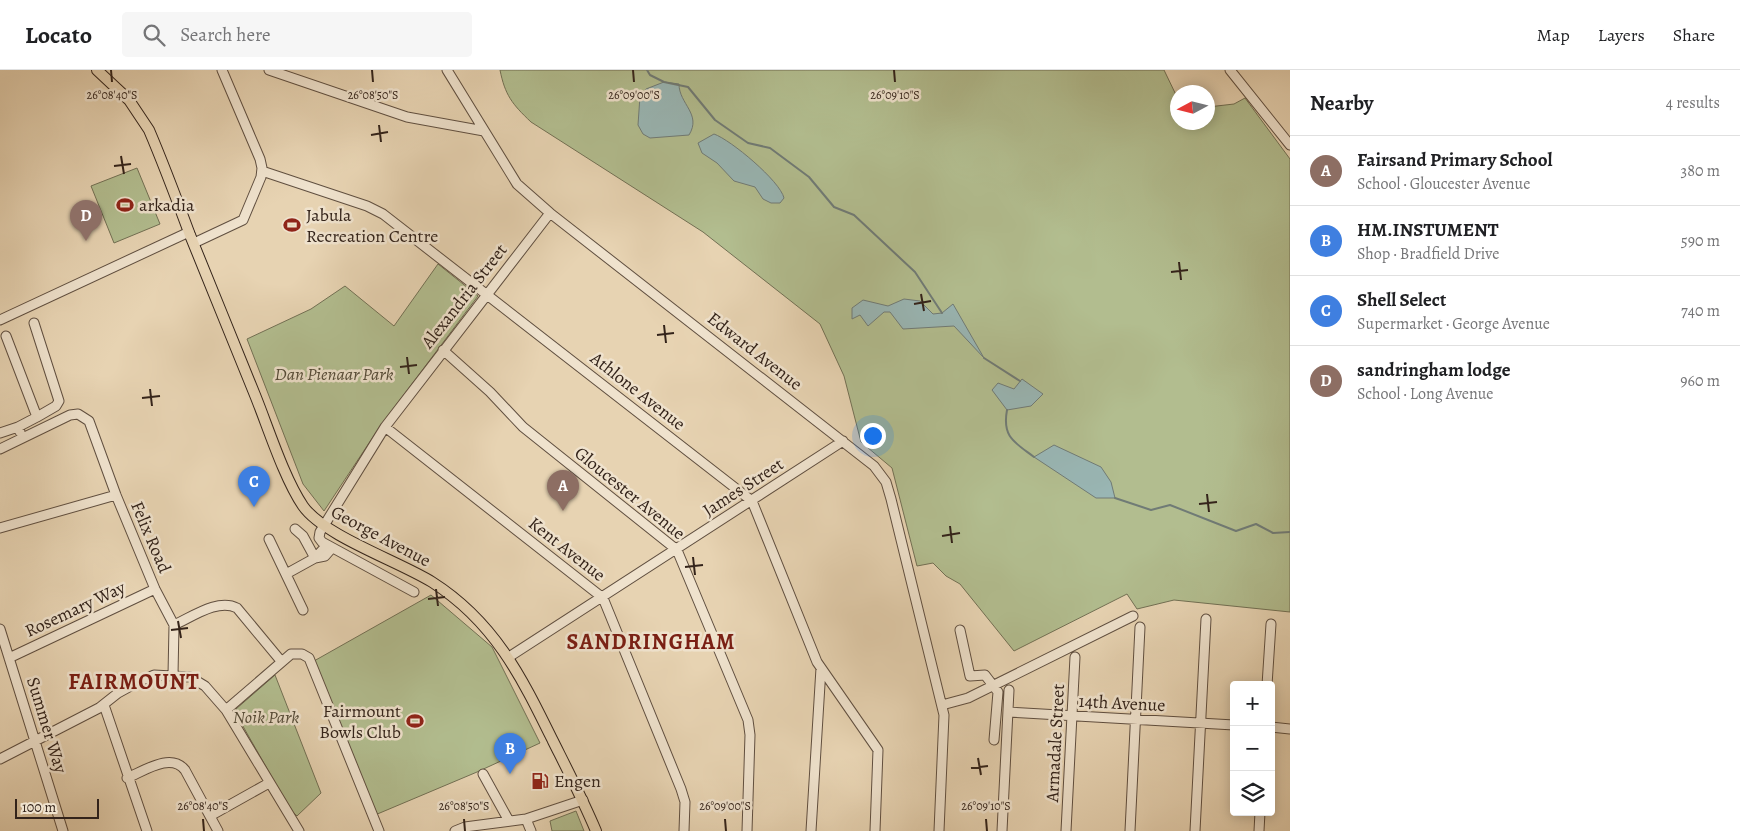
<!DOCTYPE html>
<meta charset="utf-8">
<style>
:root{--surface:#fff;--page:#f6f6f6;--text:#202124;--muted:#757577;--line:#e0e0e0;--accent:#8f2418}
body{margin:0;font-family:Alegreya,serif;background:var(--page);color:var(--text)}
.controls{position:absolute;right:15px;bottom:15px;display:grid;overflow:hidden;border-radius:5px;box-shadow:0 2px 12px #0003}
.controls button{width:45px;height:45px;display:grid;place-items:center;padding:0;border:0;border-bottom:1px solid var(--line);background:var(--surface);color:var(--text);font:25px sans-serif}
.compass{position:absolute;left:1170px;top:15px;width:45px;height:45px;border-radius:50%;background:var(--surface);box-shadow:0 2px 12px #0003;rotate:263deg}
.scale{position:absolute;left:15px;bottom:12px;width:84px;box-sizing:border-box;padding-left:5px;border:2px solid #33231a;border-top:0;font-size:14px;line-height:18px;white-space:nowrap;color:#33231a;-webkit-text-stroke:4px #efe2cd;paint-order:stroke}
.you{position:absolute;left:872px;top:365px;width:18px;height:18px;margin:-12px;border:4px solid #fff;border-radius:50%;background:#1a73e8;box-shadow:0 0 0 8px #1a73e833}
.badge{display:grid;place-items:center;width:32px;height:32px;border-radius:50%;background:var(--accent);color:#fff;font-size:16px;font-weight:700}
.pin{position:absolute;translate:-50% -41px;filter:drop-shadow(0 1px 2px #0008)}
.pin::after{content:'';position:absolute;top:26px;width:18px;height:15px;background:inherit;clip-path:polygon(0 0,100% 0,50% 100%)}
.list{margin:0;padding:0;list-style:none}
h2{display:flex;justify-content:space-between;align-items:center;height:65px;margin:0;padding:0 20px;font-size:21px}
h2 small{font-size:16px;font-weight:400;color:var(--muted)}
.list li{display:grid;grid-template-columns:32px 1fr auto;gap:15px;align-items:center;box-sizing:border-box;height:70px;padding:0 20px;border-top:1px solid var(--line)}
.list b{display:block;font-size:19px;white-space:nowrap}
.list p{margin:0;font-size:16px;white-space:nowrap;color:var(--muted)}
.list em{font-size:16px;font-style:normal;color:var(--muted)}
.icon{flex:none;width:28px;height:28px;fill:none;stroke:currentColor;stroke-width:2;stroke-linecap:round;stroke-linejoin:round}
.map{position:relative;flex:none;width:1290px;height:761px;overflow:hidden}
header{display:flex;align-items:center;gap:30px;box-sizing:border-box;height:70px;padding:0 25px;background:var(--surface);border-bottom:1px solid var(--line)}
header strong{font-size:24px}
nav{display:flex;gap:28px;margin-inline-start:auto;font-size:18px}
.search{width:350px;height:45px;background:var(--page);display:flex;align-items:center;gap:12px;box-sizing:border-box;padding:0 18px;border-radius:5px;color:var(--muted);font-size:19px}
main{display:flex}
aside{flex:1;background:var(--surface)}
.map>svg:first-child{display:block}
.green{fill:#b2bd8f;stroke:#727054}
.water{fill:#99b6b4;stroke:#707b76}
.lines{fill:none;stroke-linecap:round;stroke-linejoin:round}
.stream{stroke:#707b76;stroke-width:2}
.minor-casing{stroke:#604f40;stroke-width:11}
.major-casing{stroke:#33231a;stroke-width:12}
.minor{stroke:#efe2cd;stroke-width:9}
.major{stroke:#e7d3b2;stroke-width:10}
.ticks{fill:none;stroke:#33231a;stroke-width:2}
.labels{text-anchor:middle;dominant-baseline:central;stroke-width:5;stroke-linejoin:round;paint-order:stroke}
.poi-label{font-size:18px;fill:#33231a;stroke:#efe2cd;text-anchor:start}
.street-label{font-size:18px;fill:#33231a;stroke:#efe2cd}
.park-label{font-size:18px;font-style:italic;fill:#534a37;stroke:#efe2cd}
.district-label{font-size:22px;font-weight:bold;letter-spacing:1px;fill:#7a1f14;stroke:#efe2cd}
.ticks-label{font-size:12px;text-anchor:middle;fill:#33231a;stroke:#efe2cd;stroke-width:5;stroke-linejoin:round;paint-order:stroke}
</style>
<header>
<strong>Locato</strong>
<div class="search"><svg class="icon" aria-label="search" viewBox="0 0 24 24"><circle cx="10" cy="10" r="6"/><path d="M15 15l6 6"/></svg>Search here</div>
<nav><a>Map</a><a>Layers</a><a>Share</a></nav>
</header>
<main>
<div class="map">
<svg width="1290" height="761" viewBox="0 0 1290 761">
<rect width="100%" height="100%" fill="#e7d3b2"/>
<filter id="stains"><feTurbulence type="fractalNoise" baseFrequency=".004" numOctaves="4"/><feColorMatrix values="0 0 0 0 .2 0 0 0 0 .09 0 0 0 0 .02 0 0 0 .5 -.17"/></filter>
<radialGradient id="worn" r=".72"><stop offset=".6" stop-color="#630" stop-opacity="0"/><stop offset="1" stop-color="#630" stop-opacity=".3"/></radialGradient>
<path class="green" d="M500 0H1164L1177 27 1178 52H1208V37L1234 34 1245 28 1290 89V542L1174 530 1137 539 1127 524 1014 581 960 514 946 506 933 493 917 496 892 398 861 372 844 306 820 254 703 162 531 52C512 34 505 25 500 0Z
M137 98 160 154 114 173 91 116Z
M438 194 478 226 381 355 324 441 303 414 247 269 311 239 345 216 394 256Z
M431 525 492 577 540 673 477 702 375 745 314 591Z
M275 605 321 723 297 746 290 739 236 644V639Z
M576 741 584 761H552L550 751Z"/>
<path class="water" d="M664 12 679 14C679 34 702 44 689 65L650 68 643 64 638 55 640 26 646 19Z
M714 64C731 70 780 111 784 128L780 133H771L763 129 755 117 734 111 717 93 702 83 698 73Z
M904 229 920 231 933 244 942 243 953 234 984 288 954 256 903 259 890 242H884L868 256 860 245 852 249V238L863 230 888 236Z
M1022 309 1043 324 1031 336 1007 340 992 320 998 313 1014 319Z
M1054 375 1101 397 1111 412 1115 428H1096L1034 387Z"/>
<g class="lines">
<path class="stream" d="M647 0 650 5 664 12 688 17 715 50 748 73 770 78 809 107 834 137 854 145 915 202 942 243
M984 288 1020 311
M1007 340C1002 367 1014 372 1034 387
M1115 428 1151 440 1170 435 1236 461 1256 454 1273 463 1290 462"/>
<g class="minor-casing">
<path id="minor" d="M269 0 407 47 484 61
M447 0 517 114 550 143 874 396 886 412 891 429 944 645 939 761
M1230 0 1290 75
M262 101 367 136 383 144 752 431 817 592 878 680 875 761
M194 173 243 150 261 107 262 98 260 89 222 0
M0 250 189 162
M34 253 59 331 56 336 37 347
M6 266 37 347 18 357
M443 280 490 322 523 357 677 480 748 650 750 665 747 761
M385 357 603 528 681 719 685 732 684 761
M0 363 18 357 20 362
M0 379 70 345 78 344 89 351 116 425 155 519 174 555 173 605
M0 458 116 425
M295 459 303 466 315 488
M269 469 303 540
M315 488 325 486 332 478
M286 504 315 488 327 475
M414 522 322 472 319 468 320 462 385 357 550 143
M174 555C192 547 218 528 237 538L281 591
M0 559 63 761
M960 560 970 606 985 605 998 622 994 670
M509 587 843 371
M9 588 155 519
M1267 615 1271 554
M104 635 147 761
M942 635 968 628 1133 546
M226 640 291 584H302L309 588 379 761
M1008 642 1234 655
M1271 657 1290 659
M0 689 99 638 118 623 138 612 154 605 190 607 205 616 226 640 299 761
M483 704 509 751
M127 708C144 701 171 682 185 700L218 761
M210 746 269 713
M526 749 531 761
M455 761 465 757 526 749 583 730
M811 761 821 598
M1002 761 1009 620
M1066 761 1075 587
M1130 761 1140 557
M1195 761 1206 549
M1259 761 1260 742"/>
</g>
<g class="major-casing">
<path id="major" d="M97 0 129 30 149 60C164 95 177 130 190 165 211 218 234 272 255 325 268 357 284 408 303 436 324 466 398 491 432 512 495 552 522 608 553 671 568 701 583 730 596 761"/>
</g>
<use href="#minor" class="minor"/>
<use href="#major" class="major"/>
</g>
<path class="ticks" d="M111 0 112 12M372 0 373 12M633 0 634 12M894 0 895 12M379 55 381 72M371 65 388 62M121 86 124 104M114 96 131 94M1179 192 1181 210M1171 202 1188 200M921 224 924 241M914 234 931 231M664 255 666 273M657 265 674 263M407 287 409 304M400 297 417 295M150 319 152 336M142 328 160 326M1207 424 1209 442M1199 434 1217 432M950 456 952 473M942 466 960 463M693 487 695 505M685 497 703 495M436 519 438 536M428 529 445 527M178 551 181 568M171 560 188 558M978 688 981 705M971 698 988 696M203 749 204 761M464 749 465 761M725 749 726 761M986 749 987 761"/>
<defs>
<g id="stadium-bare" transform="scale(1.35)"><path d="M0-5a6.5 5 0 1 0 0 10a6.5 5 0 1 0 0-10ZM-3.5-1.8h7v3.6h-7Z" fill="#8f2418" stroke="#efe2cd" stroke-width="2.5" paint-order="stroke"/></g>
<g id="fuel-bare" transform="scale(1.35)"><path d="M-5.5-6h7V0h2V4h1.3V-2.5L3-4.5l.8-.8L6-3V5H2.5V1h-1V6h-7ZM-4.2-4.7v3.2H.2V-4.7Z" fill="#8f2418" stroke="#efe2cd" stroke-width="2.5" paint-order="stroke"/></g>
</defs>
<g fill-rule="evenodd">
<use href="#stadium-bare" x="125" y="135"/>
<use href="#stadium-bare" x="292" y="155"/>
<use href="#stadium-bare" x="415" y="651"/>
<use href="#fuel-bare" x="540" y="711"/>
</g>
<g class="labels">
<g class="poi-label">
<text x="139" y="135">arkadia</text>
<text x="306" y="145">Jabula<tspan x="306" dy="21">Recreation Centre</tspan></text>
<text x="401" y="641" text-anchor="end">Fairmount<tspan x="401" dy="21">Bowls Club</tspan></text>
<text x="554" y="711">Engen</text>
</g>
<g class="street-label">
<text transform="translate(464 226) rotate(-52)">Alexandria Street</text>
<text transform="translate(755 281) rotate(38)">Edward Avenue</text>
<text transform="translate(638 321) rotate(38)">Athlone Avenue</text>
<text transform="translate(743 417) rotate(-33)">James Street</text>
<text transform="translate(630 423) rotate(39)">Gloucester Avenue</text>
<text transform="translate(381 466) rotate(28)">George Avenue</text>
<text transform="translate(151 467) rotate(67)">Felix Road</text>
<text transform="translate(567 479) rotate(38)">Kent Avenue</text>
<text transform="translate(75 539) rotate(-25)">Rosemary Way</text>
<text transform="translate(1122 633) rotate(3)">14th Avenue</text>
<text transform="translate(47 655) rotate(73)">Summer Way</text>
<text transform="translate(1055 673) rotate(-87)">Armadale Street</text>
</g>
<g class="park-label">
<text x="334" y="304">Dan Pienaar Park</text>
<text x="266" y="647">Noik Park</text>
</g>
<g class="district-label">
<text x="651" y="572">SANDRINGHAM</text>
<text x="134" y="612">FAIRMOUNT</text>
</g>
</g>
<g class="ticks-label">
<text x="112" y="29">26°08'40"S</text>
<text x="373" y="29">26°08'50"S</text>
<text x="634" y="29">26°09'00"S</text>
<text x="895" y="29">26°09'10"S</text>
<text x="203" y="740">26°08'40"S</text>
<text x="464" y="740">26°08'50"S</text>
<text x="725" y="740">26°09'00"S</text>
<text x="986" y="740">26°09'10"S</text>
</g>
<rect width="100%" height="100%" filter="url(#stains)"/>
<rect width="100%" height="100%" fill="url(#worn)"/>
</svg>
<div class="controls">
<button>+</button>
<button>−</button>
<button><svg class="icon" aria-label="layers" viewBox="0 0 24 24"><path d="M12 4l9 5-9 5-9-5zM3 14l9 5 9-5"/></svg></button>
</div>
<svg class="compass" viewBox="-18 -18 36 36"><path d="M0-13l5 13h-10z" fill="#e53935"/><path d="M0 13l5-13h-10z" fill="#757577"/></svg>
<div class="scale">100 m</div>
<div class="you"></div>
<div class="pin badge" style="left:563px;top:441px;background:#8d6e63">A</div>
<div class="pin badge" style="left:510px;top:704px;background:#3f7fe0">B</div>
<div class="pin badge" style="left:254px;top:437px;background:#3f7fe0">C</div>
<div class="pin badge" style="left:86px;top:171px;background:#8d6e63">D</div>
</div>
<aside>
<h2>Nearby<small>4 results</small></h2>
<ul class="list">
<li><span class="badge" style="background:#8d6e63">A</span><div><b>Fairsand Primary School</b><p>School · Gloucester Avenue</p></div><em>380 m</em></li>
<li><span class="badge" style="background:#3f7fe0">B</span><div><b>HM.INSTUMENT</b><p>Shop · Bradfield Drive</p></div><em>590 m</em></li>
<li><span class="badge" style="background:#3f7fe0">C</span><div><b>Shell Select</b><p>Supermarket · George Avenue</p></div><em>740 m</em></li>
<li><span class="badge" style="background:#8d6e63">D</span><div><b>sandringham lodge</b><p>School · Long Avenue</p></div><em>960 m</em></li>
</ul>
</aside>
</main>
